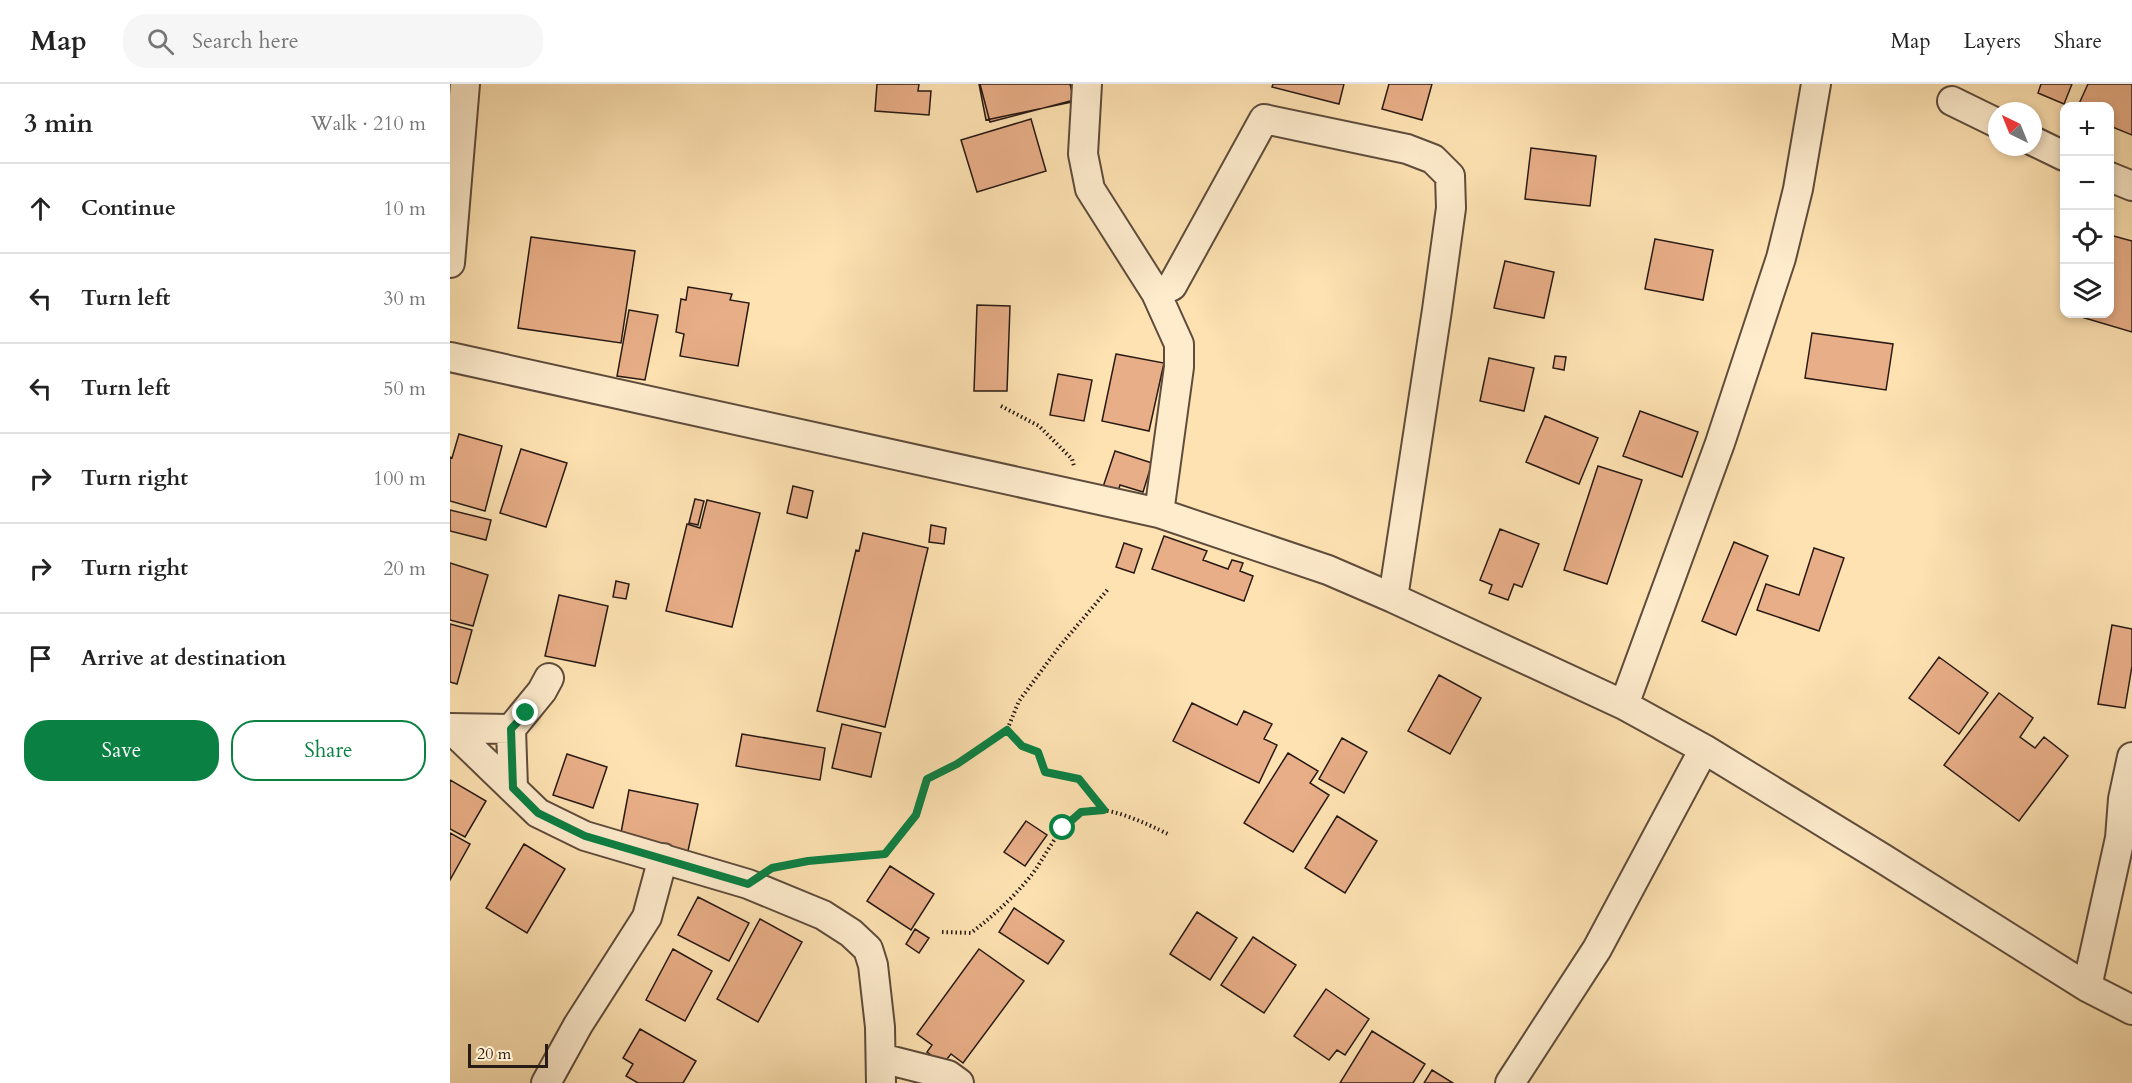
<!DOCTYPE html>
<meta charset="utf-8">
<style>
:root{--surface:#fff;--page:#f6f6f6;--text:#222;--muted:#767676;--line:#e0e0e0;--accent:#0b8043}
body{margin:0;font-family:Cardo,serif;background:var(--page);color:var(--text)}
.controls{position:absolute;right:18px;top:18px;display:grid;overflow:hidden;border-radius:12px;box-shadow:0 3px 9px #0003}
.controls button{width:54px;height:54px;display:grid;place-items:center;padding:0;border:0;border-bottom:2px solid var(--line);background:var(--surface);color:var(--text);font:30px sans-serif}
.compass{position:absolute;left:1538px;top:18px;width:54px;height:54px;border-radius:50%;background:var(--surface);box-shadow:0 3px 9px #0003;rotate:317deg}
.scale{position:absolute;left:18px;bottom:15px;width:80px;box-sizing:border-box;padding-left:6px;border:3px solid #281a15;border-top:0;font-size:16px;line-height:21px;white-space:nowrap;color:#281a15;-webkit-text-stroke:4px #feeccd;paint-order:stroke}
.stop{position:absolute;width:18px;height:18px;margin:-14px;border:4px solid #0b8043;border-radius:50%;background:#fff}
.stop.end{background:#0b8043;border-color:#fff;box-shadow:0 2px 6px #0008}
.list{margin:0;padding:0;list-style:none}
h2{display:flex;justify-content:space-between;align-items:center;height:78px;margin:0;padding:0 24px;font-size:26px}
h2 small{font-size:20px;font-weight:400;color:var(--muted)}
.list li{display:grid;grid-template-columns:39px 1fr auto;gap:18px;align-items:center;box-sizing:border-box;height:90px;padding:0 24px;border-top:2px solid var(--line)}
.list b{display:block;font-size:22px;white-space:nowrap}
.list em{font-size:20px;font-style:normal;color:var(--muted)}
.actions{display:flex;gap:12px;padding:18px 24px}
.actions a{flex:1;padding:14px 0;border:2px solid var(--accent);border-radius:24px;text-align:center;font-size:21px;color:var(--accent)}
.actions .main{background:var(--accent);color:#fff}
.icon{flex:none;width:33px;height:33px;fill:none;stroke:currentColor;stroke-width:2;stroke-linecap:round;stroke-linejoin:round}
.map{position:relative;flex:none;width:1682px;height:999px;overflow:hidden}
header{display:flex;align-items:center;gap:36px;box-sizing:border-box;height:84px;padding:0 30px;background:var(--surface);border-bottom:2px solid var(--line)}
header strong{font-size:28px}
nav{display:flex;gap:33px;margin-inline-start:auto;font-size:21px}
.search{width:420px;height:54px;background:var(--page);display:flex;align-items:center;gap:15px;box-sizing:border-box;padding:0 21px;border-radius:24px;color:var(--muted);font-size:22px}
main{display:flex}
aside{flex:1;background:var(--surface)}
.map>svg:first-child{display:block}
.building{fill:#e8ae87;stroke:#281a15;stroke-width:1.5}
.lines{fill:none;stroke-linecap:round;stroke-linejoin:round}
.minor-casing{stroke:#5e4c3c;stroke-width:32}
.path{stroke:#281a15;stroke-width:4;stroke-dasharray:1.5 3;stroke-linecap:butt}
.minor{stroke:#feeccd;stroke-width:28}
.route{stroke:#0b8043;stroke-width:8}
</style>
<header>
<strong>Map</strong>
<div class="search"><svg class="icon" aria-label="search" viewBox="0 0 24 24"><circle cx="10" cy="10" r="6"/><path d="M15 15l6 6"/></svg>Search here</div>
<nav><a>Map</a><a>Layers</a><a>Share</a></nav>
</header>
<main>
<aside>
<h2>3 min<small>Walk · 210 m</small></h2>
<ul class="list">
<li><svg class="icon" aria-label="ahead" viewBox="0 0 24 24"><path d="M12 20V5M6 11l6-6 6 6"/></svg><div><b>Continue</b></div><em>10 m</em></li>
<li><svg class="icon" aria-label="left" viewBox="0 0 24 24"><path d="M17 20v-9H6M10 6l-5 5 5 5"/></svg><div><b>Turn left</b></div><em>30 m</em></li>
<li><svg class="icon" aria-label="left" viewBox="0 0 24 24"><path d="M17 20v-9H6M10 6l-5 5 5 5"/></svg><div><b>Turn left</b></div><em>50 m</em></li>
<li><svg class="icon" aria-label="right" viewBox="0 0 24 24"><path d="M7 20v-9h11M14 6l5 5-5 5"/></svg><div><b>Turn right</b></div><em>100 m</em></li>
<li><svg class="icon" aria-label="right" viewBox="0 0 24 24"><path d="M7 20v-9h11M14 6l5 5-5 5"/></svg><div><b>Turn right</b></div><em>20 m</em></li>
<li><svg class="icon" aria-label="arrive" viewBox="0 0 24 24"><path d="M6 21V4h12l-3 4 3 4H6"/></svg><div><b>Arrive at destination</b></div></li>
</ul>
<div class="actions"><a class="main">Save</a><a>Share</a></div>
</aside>
<div class="map">
<svg width="1682" height="999" viewBox="0 0 1682 999">
<rect width="100%" height="100%" fill="#fee2b2"/>
<filter id="stains"><feTurbulence type="fractalNoise" baseFrequency=".00333" numOctaves="4"/><feColorMatrix values="0 0 0 0 .2 0 0 0 0 .09 0 0 0 0 .02 0 0 0 .5 -.17"/></filter>
<radialGradient id="worn" r=".72"><stop offset=".6" stop-color="#630" stop-opacity="0"/><stop offset="1" stop-color="#630" stop-opacity=".3"/></radialGradient>
<path class="building" d="M427 0H469L468 7H481L479 31 425 27Z
M529 0H623L627 17 536 36Z
M530 0H620L624 16 540 38Z
M823 0H894L889 20 822 3Z
M939 0H982L972 36 932 25Z
M1591 0H1622L1614 20 1588 9Z
M1638 0H1682V51L1660 42V22H1628Z
M581 35 596 87 527 108 511 56Z
M1081 64 1146 72 1140 122 1075 115Z
M1660 151 1682 157V248L1628 232 1629 230H1660Z
M81 153 185 167 171 259 68 244Z
M1205 155 1263 166 1253 216 1195 205Z
M1055 177 1104 188 1094 234 1044 224Z
M238 203 282 210 280 216 299 219 288 282 230 272 234 250 226 248 231 215 236 216Z
M527 221 560 222 557 307H524Z
M179 226 208 231 195 296 167 292Z
M1362 249 1443 260 1436 306 1355 294Z
M666 270 714 279 699 347 652 337Z
M1105 272 1116 273 1114 286 1103 284Z
M1039 274 1084 284 1074 327 1030 317Z
M608 290 642 296 634 337 600 331Z
M1190 327 1248 348 1232 393 1173 372Z
M1095 332 1148 354 1129 400 1076 378Z
M9 350 52 362 35 427 0 417V373L2 374Z
M71 365 117 379 96 443 50 429Z
M665 367 702 379 693 408 670 401 668 408 653 403Z
M1148 382 1192 396 1157 500 1114 486Z
M343 402 363 407 357 434 337 429Z
M245 415 254 417 248 441 239 439Z
M257 416 310 429 282 543 216 527 237 440 250 444Z
M0 426 41 436 36 456 0 447Z
M481 441 496 444 494 460 479 458Z
M1050 445 1089 460 1072 503 1064 500 1058 516 1039 509 1042 501 1030 496Z
M413 449 478 464 435 643 367 627 406 466 409 467Z
M714 452 757 467 753 476 778 485 782 476 793 479 790 487 803 492 794 517 702 485Z
M1284 458 1318 472 1286 551 1252 537Z
M674 459 692 465 684 489 666 483Z
M1364 464 1394 474 1369 547 1307 526 1316 500 1349 511Z
M0 479 38 491 23 542 0 536Z
M166 497 179 500 176 515 163 513Z
M109 511 158 522 145 582 95 572Z
M0 540 22 546 7 600 0 598Z
M1662 541 1682 545V582L1675 624 1648 620Z
M1489 573 1538 609 1509 650 1459 614Z
M989 591 1031 614 1000 670 958 647Z
M1549 609 1583 634 1570 653 1585 664 1594 653 1618 672 1569 737 1494 681Z
M742 619 787 641 794 627 822 640 814 655 827 661 809 699 723 657Z
M392 640 431 649 421 693 382 684Z
M292 650 375 664 370 696 286 682Z
M892 654 917 668 894 709 869 695Z
M838 669 868 687 860 699 879 711 843 768 794 739Z
M117 670 157 683 143 724 103 711Z
M0 696 36 717 15 753 0 745Z
M179 706 248 720 238 767 170 754Z
M887 732 927 757 895 809 855 784Z
M576 737 597 751 575 782 554 768Z
M0 749 20 760 0 796Z
M74 760 115 785 77 849 36 824Z
M440 782 484 810 461 846 417 817Z
M248 813 299 839 279 877 228 851Z
M564 824 614 857 598 880 549 848Z
M747 828 787 854 760 896 720 870Z
M310 835 352 858 308 938 267 915Z
M465 845 479 854 469 869 456 860Z
M803 853 846 881 814 929 771 901Z
M223 865 262 887 235 937 196 916Z
M529 865 574 897 513 979 501 970 493 980 477 968 482 961 467 950Z
M876 905 919 935 895 971 887 966 879 976 844 952Z
M190 945 246 977 233 999H188L176 992 183 980 173 974Z
M922 947 975 980 963 999H890Z
M982 986 1003 999H974Z"/>
<g class="lines">
<g class="minor-casing">
<path id="minor" d="M637 0 633 70 640 105 706 209 729 260V283L709 429
M1502 17 1547 39
M1583 57 1614 72
M1660 93 1682 102
M0 179 15 0
M706 209 722 202 814 35 957 65 983 75 1000 92 1001 124 987 226 943 514
M0 273 709 429 878 486 943 514 1174 621 1254 665 1432 774 1637 903 1682 926
M1174 621 1270 359 1331 174 1348 105 1366 0
M0 644 88 729 135 752 298 800 373 831 401 849 418 865 423 881 430 943 431 999
M0 644 61 645
M63 704 61 645 92 607 99 594
M1637 903 1670 754 1673 715 1682 673
M431 974 498 991 509 999
M96 999 128 941 197 833 213 774
M1060 999 1147 865 1254 665"/>
</g>
<path class="path" d="M551 322 589 342 622 375 624 382
M557 646 571 662 588 668 595 688 629 695 654 725
M330 782 358 777 435 770 466 731 477 695 507 680 557 646 569 617 609 563 659 504
M492 848 521 849C544 831 561 816 580 793 594 776 611 737 631 728 653 718 697 740 718 750"/>
<use href="#minor" class="minor"/>
</g>
<g class="lines">
<path class="route" d="M76 629 61 645 63 704 88 729 135 752 298 800 322 784 358 777 435 770 466 731 477 695 507 680 557 646 572 662 588 668 595 688 629 695 654 726 631 728 613 744"/>
</g>
<rect width="100%" height="100%" filter="url(#stains)"/>
<rect width="100%" height="100%" fill="url(#worn)"/>
</svg>
<div class="controls">
<button>+</button>
<button>−</button>
<button><svg class="icon" aria-label="locate" viewBox="0 0 24 24"><circle cx="12" cy="12" r="6"/><path d="M12 2v4M12 18v4M2 12h4M18 12h4"/></svg></button>
<button><svg class="icon" aria-label="layers" viewBox="0 0 24 24"><path d="M12 4l9 5-9 5-9-5zM3 14l9 5 9-5"/></svg></button>
</div>
<svg class="compass" viewBox="-18 -18 36 36"><path d="M0-13l5 13h-10z" fill="#e53935"/><path d="M0 13l5-13h-10z" fill="#767676"/></svg>
<div class="scale">20 m</div>
<div class="stop" style="left:613px;top:744px"></div>
<div class="stop end" style="left:76px;top:629px"></div>
</div>
</main>
